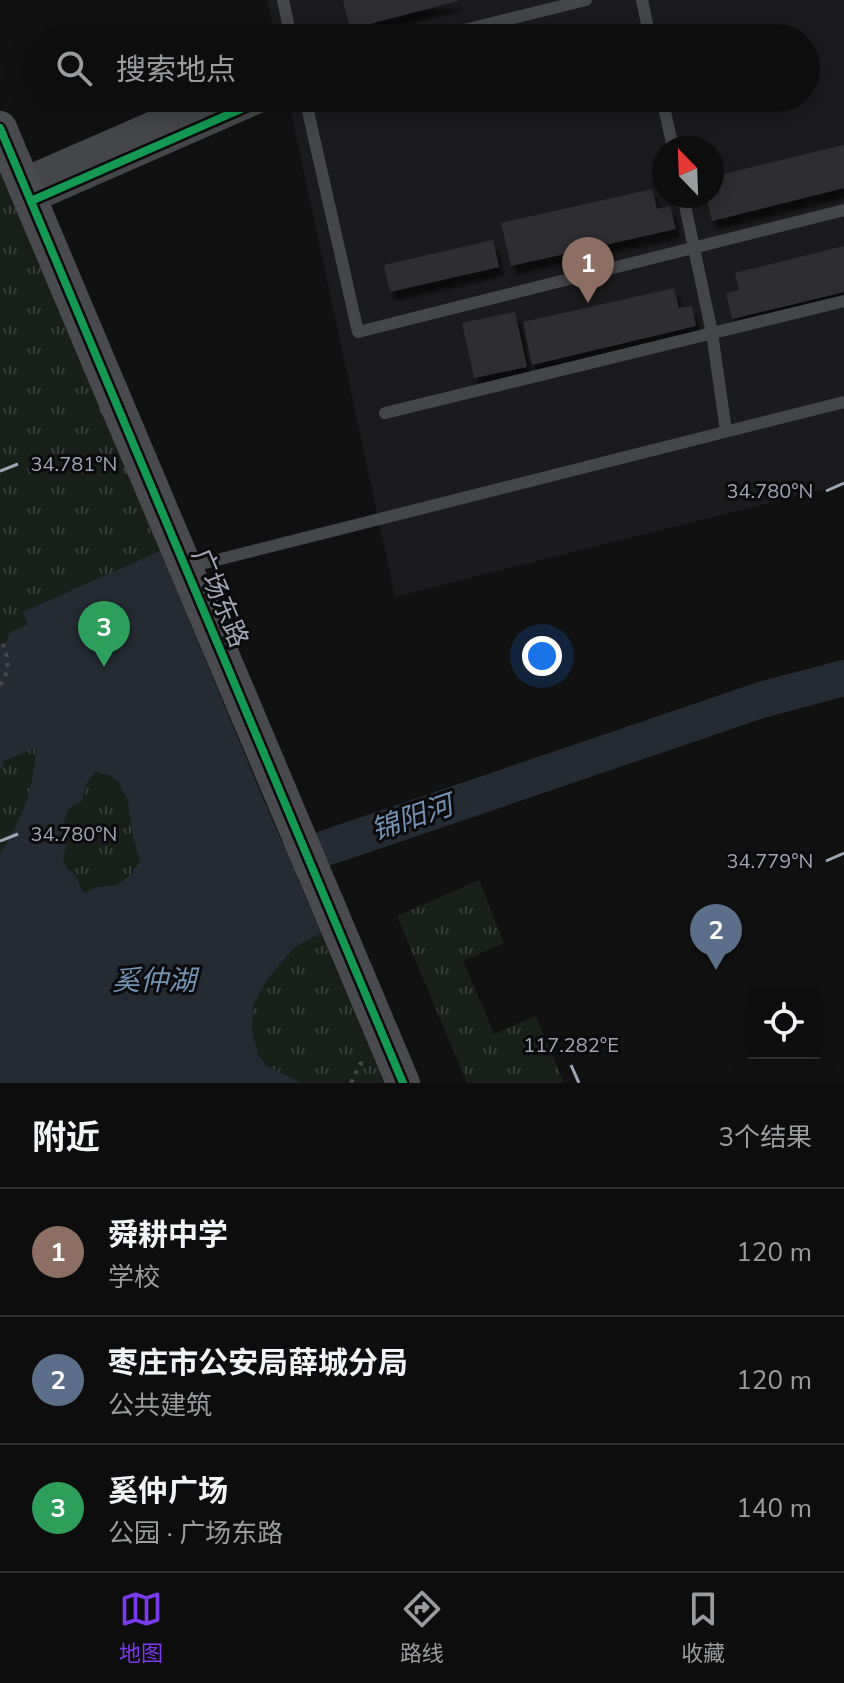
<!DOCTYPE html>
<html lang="zh">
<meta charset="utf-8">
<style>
:root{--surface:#0d0d0d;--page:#1b1b1b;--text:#f1f3f6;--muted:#9a9c9d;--line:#2d2d2e;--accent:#7c3aed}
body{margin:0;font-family:"Nunito Sans","Noto Sans SC",sans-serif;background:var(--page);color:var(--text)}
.controls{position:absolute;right:24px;bottom:24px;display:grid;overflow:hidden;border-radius:0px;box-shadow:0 4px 20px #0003}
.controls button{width:72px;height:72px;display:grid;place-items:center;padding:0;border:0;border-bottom:2px solid var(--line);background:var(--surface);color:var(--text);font:40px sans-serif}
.compass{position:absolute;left:652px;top:136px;width:72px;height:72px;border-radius:50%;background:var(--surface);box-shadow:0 4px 20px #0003;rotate:337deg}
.you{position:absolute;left:542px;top:656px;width:28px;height:28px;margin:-20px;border:6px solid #fff;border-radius:50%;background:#1a73e8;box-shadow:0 0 0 12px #1a73e833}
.badge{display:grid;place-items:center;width:52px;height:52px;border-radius:50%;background:var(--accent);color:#fff;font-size:26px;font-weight:700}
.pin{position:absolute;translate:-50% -66px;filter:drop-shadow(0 2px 4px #0008)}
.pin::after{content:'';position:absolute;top:42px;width:28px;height:24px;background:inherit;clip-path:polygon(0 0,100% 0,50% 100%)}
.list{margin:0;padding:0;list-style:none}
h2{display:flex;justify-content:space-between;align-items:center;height:104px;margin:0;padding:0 32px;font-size:34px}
h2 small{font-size:26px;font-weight:400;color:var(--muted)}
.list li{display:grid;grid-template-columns:52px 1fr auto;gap:24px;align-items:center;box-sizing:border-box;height:128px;padding:0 32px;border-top:2px solid var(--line)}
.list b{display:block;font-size:30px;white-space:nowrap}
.list p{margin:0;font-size:26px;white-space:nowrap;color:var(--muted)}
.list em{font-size:26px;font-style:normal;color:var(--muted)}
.icon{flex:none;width:44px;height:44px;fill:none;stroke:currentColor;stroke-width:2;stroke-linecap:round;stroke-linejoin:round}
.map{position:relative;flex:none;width:844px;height:1083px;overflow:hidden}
.search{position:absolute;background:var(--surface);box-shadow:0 4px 20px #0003;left:24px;right:24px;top:24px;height:88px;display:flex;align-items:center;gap:20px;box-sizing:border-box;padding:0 28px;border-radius:44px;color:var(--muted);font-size:30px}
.sheet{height:488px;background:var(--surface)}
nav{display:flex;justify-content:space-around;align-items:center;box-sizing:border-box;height:112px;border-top:2px solid var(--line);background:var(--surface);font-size:22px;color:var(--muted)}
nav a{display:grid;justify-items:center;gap:4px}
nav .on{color:var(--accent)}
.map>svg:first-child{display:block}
.built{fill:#1b1b1d;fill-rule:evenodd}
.grass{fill:url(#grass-tufts)}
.water{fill:#242b33;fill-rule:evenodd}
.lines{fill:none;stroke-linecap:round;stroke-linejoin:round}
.river{stroke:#242b33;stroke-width:36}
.building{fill:#2f2f31;filter:url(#shadow)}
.path{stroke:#46474c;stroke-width:4;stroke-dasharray:4 6;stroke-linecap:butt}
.lane{stroke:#45464a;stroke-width:12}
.street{stroke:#45464a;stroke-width:24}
.secondary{stroke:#494a4e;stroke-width:34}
.cycleway-casing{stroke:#0b0b0d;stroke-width:13}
.cycleway{stroke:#139951;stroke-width:8}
.ticks{fill:none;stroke:#a0a5b4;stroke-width:3}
.labels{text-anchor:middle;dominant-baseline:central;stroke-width:6;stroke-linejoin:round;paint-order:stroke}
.street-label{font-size:26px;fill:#a0a5b4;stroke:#0b0b0d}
.water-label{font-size:28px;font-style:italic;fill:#7391b3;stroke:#0b0b0d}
.ticks-label{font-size:20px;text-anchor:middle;fill:#a0a5b4;stroke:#0b0b0d;stroke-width:6;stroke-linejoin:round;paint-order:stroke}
</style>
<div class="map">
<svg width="844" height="1083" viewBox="0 0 844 1083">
<defs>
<pattern id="grass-tufts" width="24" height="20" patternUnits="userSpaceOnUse" patternTransform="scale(2)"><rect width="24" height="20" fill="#19201a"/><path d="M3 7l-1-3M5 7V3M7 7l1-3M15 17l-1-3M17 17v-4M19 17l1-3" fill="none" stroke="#373d39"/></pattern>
<filter id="shadow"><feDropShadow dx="5" dy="9" stdDeviation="2" flood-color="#0009"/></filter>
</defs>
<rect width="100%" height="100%" fill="#111"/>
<path class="built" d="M267 0H844V484L395 597 288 98H806V38H276ZM664 148H712V196H664Z"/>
<path class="grass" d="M0 166 257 784 384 1083H0Z
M479 880 504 943 463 961 494 1034 536 1016 564 1083H467L397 916Z"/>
<path class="water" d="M160 551 257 784 321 933 295 947 266 981 253 1006 252 1031 258 1055 267 1066 302 1083H0V854C22 818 34 790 36 748L3 761 4 767 0 769V644L7 642 9 633 28 624 23 612ZM96 771 110 775 119 783 128 801 133 837 140 860 133 873 117 885 97 887 84 893 74 873 66 868 63 857 67 843 63 825 68 809 82 801 86 784Z"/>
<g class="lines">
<path class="river" d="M276 865 761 700 844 678"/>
</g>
<path class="building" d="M343 0H458V1L350 29Z
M844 145V188L712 221 706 196 719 193 715 176Z
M652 189 657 209 670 206 676 229 511 266 501 223Z
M493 240 499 267 390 292 384 265Z
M844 246V292L732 319 726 293 739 290 735 273Z
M674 288 679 308 692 306 696 326 532 365 523 322Z
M515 312 527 367 474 378 462 323Z"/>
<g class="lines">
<path class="path" d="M0 685C10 671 9 660 3 644
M351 1083 360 1064 364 1063"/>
<path class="lane" d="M283 0 291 38
M642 0 650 38
M432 38 586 0
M305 98 358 332 844 210
M662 98 673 148
M683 196 712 333 726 431
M385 413 844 301
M189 567 844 402"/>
<path class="street" d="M22 180 210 98
M31 201 266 98"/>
<path class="secondary" d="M0 128 403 1083"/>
<g class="cycleway-casing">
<path id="cycleway" d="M0 128 403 1083
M31 201 266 98"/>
</g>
<use href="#cycleway" class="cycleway"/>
</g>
<path class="ticks" d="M0 471 18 464M826 491 844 483M0 841 18 834M826 861 844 853M571 1065 579 1083"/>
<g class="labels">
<g class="street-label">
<text transform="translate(220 598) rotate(67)">广场东路</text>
</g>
<g class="water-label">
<text transform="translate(412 818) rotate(-19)">锦阳河</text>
<text x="154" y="981">奚仲湖</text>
</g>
</g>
<g class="ticks-label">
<text x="74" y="471">34.781°N</text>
<text x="770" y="498">34.780°N</text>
<text x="74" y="841">34.780°N</text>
<text x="770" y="868">34.779°N</text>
<text x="571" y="1052">117.282°E</text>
</g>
</svg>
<div class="controls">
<button><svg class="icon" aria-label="locate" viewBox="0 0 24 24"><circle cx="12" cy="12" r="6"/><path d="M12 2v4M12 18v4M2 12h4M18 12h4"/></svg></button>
</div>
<svg class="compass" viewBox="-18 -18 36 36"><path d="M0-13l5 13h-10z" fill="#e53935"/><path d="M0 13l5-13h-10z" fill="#9a9c9d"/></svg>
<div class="you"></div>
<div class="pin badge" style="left:588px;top:303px;background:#8d6e63">1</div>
<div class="pin badge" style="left:716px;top:970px;background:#5c6f8a">2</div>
<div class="pin badge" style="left:104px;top:667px;background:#2e9e5b">3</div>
<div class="search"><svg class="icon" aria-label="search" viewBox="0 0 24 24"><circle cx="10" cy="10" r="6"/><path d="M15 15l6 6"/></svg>搜索地点</div>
</div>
<section class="sheet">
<h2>附近<small>3个结果</small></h2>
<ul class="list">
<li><span class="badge" style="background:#8d6e63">1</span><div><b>舜耕中学</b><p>学校</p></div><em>120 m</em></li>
<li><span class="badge" style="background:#5c6f8a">2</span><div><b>枣庄市公安局薛城分局</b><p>公共建筑</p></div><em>120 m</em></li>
<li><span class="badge" style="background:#2e9e5b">3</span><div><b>奚仲广场</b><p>公园 · 广场东路</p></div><em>140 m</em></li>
</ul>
</section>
<nav>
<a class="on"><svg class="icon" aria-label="map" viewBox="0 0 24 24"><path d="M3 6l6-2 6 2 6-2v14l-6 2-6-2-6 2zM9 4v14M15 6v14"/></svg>地图</a>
<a><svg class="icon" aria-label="directions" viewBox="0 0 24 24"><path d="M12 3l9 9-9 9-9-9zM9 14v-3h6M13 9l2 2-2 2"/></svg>路线</a>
<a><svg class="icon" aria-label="saved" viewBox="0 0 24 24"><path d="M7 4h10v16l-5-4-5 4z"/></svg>收藏</a>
</nav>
